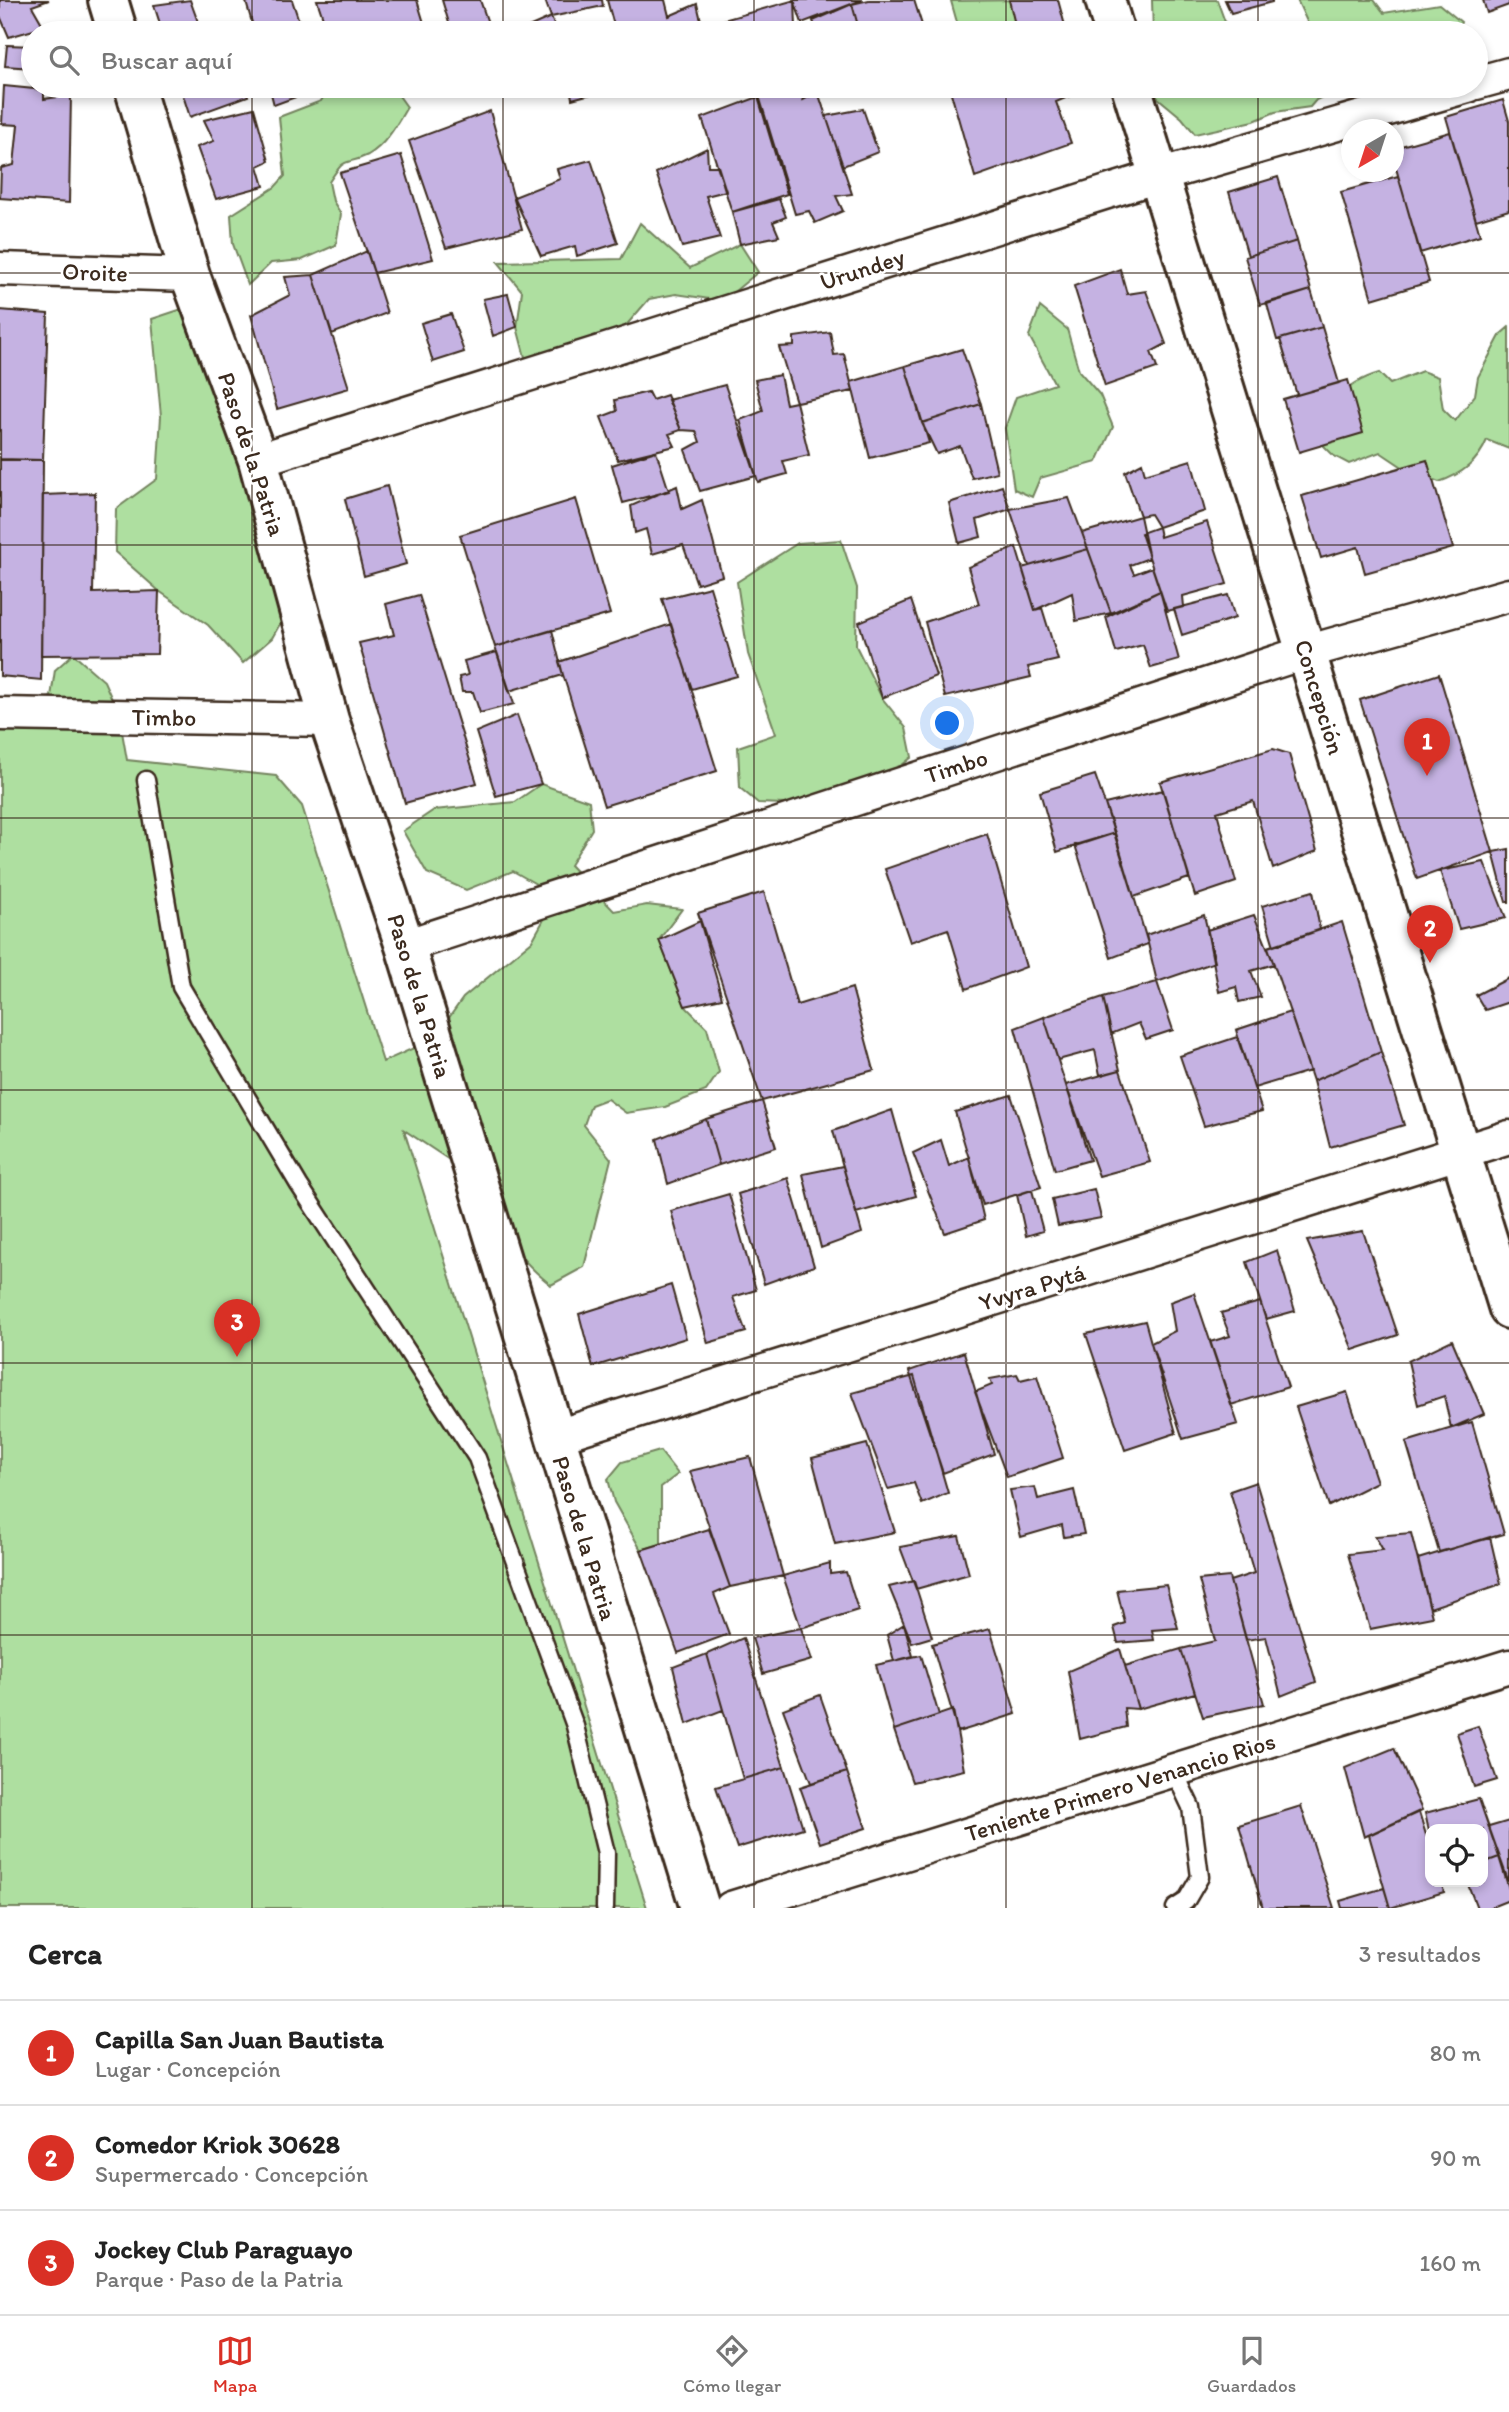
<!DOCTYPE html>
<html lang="es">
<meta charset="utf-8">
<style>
:root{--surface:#fff;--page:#f6f6f6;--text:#222;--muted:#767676;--line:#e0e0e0;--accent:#d93025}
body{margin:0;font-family:Itim,sans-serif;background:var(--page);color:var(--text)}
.controls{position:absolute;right:21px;bottom:21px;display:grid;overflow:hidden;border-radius:14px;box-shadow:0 4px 10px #0003}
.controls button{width:63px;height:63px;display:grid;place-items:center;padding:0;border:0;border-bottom:2px solid var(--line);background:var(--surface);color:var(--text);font:35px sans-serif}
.compass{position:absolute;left:1341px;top:119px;width:63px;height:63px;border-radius:50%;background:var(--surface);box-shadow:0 4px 10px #0003;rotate:219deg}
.you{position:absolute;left:948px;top:724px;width:24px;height:24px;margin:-18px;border:5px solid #fff;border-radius:50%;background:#1a73e8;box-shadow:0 0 0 10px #1a73e833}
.badge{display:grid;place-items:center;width:46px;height:46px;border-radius:50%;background:var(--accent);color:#fff;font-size:23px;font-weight:700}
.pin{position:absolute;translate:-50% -58px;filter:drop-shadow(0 2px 4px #0008)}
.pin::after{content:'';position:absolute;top:37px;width:24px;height:21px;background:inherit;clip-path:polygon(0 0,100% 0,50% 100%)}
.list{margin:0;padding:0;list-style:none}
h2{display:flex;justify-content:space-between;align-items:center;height:91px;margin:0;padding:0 28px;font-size:30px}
h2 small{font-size:23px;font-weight:400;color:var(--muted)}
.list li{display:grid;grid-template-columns:46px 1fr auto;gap:21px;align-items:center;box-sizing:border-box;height:105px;padding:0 28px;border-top:2px solid var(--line)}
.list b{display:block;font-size:26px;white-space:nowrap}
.list p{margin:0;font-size:23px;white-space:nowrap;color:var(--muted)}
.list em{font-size:23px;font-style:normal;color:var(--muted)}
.icon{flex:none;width:38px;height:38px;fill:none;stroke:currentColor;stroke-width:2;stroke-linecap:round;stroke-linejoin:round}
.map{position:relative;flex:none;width:1509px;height:1908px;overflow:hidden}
.search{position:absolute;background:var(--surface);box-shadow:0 4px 10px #0003;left:21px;right:21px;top:21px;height:77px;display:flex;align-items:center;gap:18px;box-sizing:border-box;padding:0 24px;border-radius:38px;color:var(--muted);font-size:26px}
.sheet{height:406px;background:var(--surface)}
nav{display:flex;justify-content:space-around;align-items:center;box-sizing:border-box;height:98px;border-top:2px solid var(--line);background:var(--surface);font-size:19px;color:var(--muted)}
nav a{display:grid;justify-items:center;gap:4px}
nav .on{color:var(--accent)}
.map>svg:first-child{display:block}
.green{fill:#aedfa0;stroke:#74845f;stroke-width:2}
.building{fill:#c5b2e2;stroke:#3b2a1e;stroke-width:2}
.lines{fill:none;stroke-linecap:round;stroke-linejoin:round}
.service-casing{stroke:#3b2a1e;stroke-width:21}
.minor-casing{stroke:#3b2a1e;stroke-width:37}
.tertiary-casing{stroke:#3b2a1e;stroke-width:44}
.service{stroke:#fff;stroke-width:16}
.minor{stroke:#fff;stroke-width:32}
.tertiary{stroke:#fff;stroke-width:38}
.grid{fill:none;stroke:#3b2a1e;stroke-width:2;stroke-opacity:0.55}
.labels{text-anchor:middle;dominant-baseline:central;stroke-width:5;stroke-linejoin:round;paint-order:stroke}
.street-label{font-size:24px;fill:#3b2a1e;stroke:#fff}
</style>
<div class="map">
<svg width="1509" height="1908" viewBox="0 0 1509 1908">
<rect width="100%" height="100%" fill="#fff"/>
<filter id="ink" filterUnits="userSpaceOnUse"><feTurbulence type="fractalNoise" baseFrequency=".0143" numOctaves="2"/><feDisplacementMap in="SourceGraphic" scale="14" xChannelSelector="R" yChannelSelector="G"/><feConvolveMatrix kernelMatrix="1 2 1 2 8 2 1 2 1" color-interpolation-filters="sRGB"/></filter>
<g filter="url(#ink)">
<path class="green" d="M1034 0 1043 33H960L951 1Z
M1152 0H1217L1229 33H1153Z
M1297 0H1374L1384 13 1439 4 1461 22 1456 33H1307L1310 28Z
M330 86H392L407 107C397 124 386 145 368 155 343 167 347 154 329 182L333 201 341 214 336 245 302 260 271 263 248 285 233 244 231 215 275 187 285 176 279 117 321 101Z
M1151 86H1345L1316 100 1310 107 1275 112 1254 121 1195 134 1182 118 1152 93Z
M640 223 690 268 740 244 758 272 723 301 676 294 649 299 610 344 526 361 517 327 522 291 498 262 621 259Z
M188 307 289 608 272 638 243 663 208 625 159 591 115 552 116 509 157 479 161 416 152 319Z
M1040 307 1067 329 1079 371 1100 395 1113 427 1097 462 1040 478 1032 497 1014 489 1005 428 1016 397 1055 384 1029 336Z
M1509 327V449L1487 440C1478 462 1462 474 1439 482L1407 470 1380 452 1349 464 1334 456 1321 443C1334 405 1338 385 1379 373L1390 384 1422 371 1438 377 1443 409 1455 421 1475 395 1478 377 1501 334Z
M841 540 857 588 856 646 882 698 906 728 912 757 861 798 811 805 758 803 740 788 738 747 776 734 748 654 737 582 798 543Z
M73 654 104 681 119 715 127 760 276 776 302 806 383 1062 434 1039 463 998 532 941 557 896 513 871 466 890 427 873 403 831 434 810 515 802 541 784 589 801 592 829 570 865 614 911 647 905 682 909 659 940 685 1006 707 1028 719 1072 706 1091 665 1107 626 1113 607 1099 591 1105 584 1125 611 1159 584 1267 551 1285C510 1252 510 1242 499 1193L404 1130 647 1908H0V710L51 697 55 670Z
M660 1451 678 1474 661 1487V1544L641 1550 614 1502 608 1479 622 1462Z"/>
<path class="building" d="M0 0H49L32 6 44 27 9 37 0 16Z
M190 0 202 33H163L154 5Z
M254 0H292L303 33H255L246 2Z
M317 0H417L427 33H328Z
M442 0H480L491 32 452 33Z
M545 0H602L603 6 551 17Z
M607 0H665L669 16 697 4 704 33H616Z
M794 0H862L802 23Z
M795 0 796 28 777 33H704L702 26Z
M869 0H914L922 25 894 33H860L852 4Z
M1009 0H1058L1067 33H1017Z
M1225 0H1272V2L1231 13Z
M1483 0H1509V5L1487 13Z
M852 4 860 33H818L813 21Z
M551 17 557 33H527L524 29Z
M7 45 33 46V84L32 68 5 66Z
M4 86 44 90V99L71 95 69 203 0 198 1 168 14 165 18 125 2 124Z
M33 86H94L95 88 59 92 34 89Z
M180 86H245L248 96 190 117Z
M269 86H320V88L274 105Z
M570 86H622L572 99Z
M756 86H810L799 90 803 100 818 92 852 194 836 196 843 211 815 223 809 211 795 214Z
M949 86H1082L1084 90 1056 102 1071 143 975 177Z
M758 97 787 194 732 212 702 118Z
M1503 100 1509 121V210L1476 220 1446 117Z
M254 108 269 161 258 166 264 186 216 199 197 147 214 141 204 120Z
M863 109 878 152 843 166 826 116Z
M490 111 522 229 446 248 409 141Z
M1450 132 1480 235 1420 253 1394 161V148Z
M707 148 708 166H718L726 191 706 196 720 238 682 247 656 173Z
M401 155 433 259 374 273 340 173Z
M591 160 618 243 577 256 575 246 541 256 514 197 560 179 557 169Z
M1398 176 1429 282 1372 299 1341 192Z
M1278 177 1297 241 1248 256 1229 192Z
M779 199 786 217 773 222 779 236 740 244 732 212Z
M1297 241 1311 290 1260 305 1245 257Z
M367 251 387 313 332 334 313 275Z
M1120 269 1127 294 1146 291 1166 344 1151 352 1157 368 1105 386 1074 286Z
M313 275 349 388 277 409 251 315 290 295 285 277Z
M1311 290 1322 327 1277 340 1267 304Z
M508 294 517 327 493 336 483 299Z
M0 310 48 314 43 460H0Z
M451 314 464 352 433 362 421 323Z
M1322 327 1339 383 1297 395 1280 339Z
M830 332 834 355 844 354 853 391 796 402 779 347 794 346V337Z
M962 349 981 404 922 423 905 366Z
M905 366 929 443 870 458 851 382Z
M780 375 786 404 796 402 809 455 783 461 787 474 758 482 740 420 763 411 755 380Z
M1348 380 1363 433 1299 452 1283 399Z
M725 385 756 476 700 491 685 450 700 442 696 431 681 430 668 400Z
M648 392 652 400 667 395 681 430 669 434 675 446 618 460 601 417 617 411 615 400Z
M981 404 997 472 972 478 960 446 937 454 922 423Z
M656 451 669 491 623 503 612 465Z
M0 459 43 460 41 680 0 676Z
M1191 460 1205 511 1158 527 1150 514 1140 516 1125 472 1142 463 1145 474Z
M1427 460 1453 548 1365 573 1358 547 1321 558 1302 496Z
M387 486 406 564 364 576 345 499Z
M677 486 682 509 702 500 722 576 697 584 683 545 652 554 646 529 635 533 631 506Z
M1002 486 1010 509 977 520 981 537 959 543 949 503Z
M95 493 93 593 159 591 157 654 41 655 43 495Z
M1069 498 1088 549 1029 566 1010 509Z
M576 499 610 614 495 647 460 535Z
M1140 516 1149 558 1130 565 1134 574 1152 567 1160 591 1111 613 1082 533Z
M1207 522 1227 584 1183 596 1184 607 1167 611 1141 533 1158 527 1160 537Z
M1016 547 1035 610 1042 608 1058 660 1028 667 1031 677 945 697 925 622 979 604 968 567Z
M1088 549 1111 613 1076 621 1072 593 1035 610 1022 568Z
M710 587 737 676 692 689 662 599Z
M1160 591 1179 660 1151 668 1143 645 1116 652 1106 617Z
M419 595 477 783 405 803 359 643 394 635 386 604Z
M1228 595 1235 618 1182 635 1174 609Z
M911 600 936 676 882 698 859 622Z
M671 624 717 771 604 806 559 662Z
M552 630 563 675 509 691 495 647Z
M497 652 514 704 480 713 473 692H462L459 677 468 675 464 661Z
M1439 674 1493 852 1417 879 1360 700Z
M517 715 541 784 496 796 476 732Z
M1273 749 1289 754 1317 851 1273 869 1253 801 1217 812 1236 882 1195 896 1160 782Z
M1095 775 1115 833 1057 852 1040 792Z
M1163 790 1189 878 1134 897 1105 804Z
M1115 833 1148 944 1111 958 1075 845Z
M987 834 1026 967 966 989 948 929 910 942 885 869Z
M1509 849V902H1506L1493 852Z
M1484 862 1506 918 1459 929 1440 871Z
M1313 891 1320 930 1274 946 1262 906Z
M764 892 797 1005 852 988 874 1070 762 1101 698 913Z
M1204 915 1215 962 1157 982 1146 935Z
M1254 915 1274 964 1251 971 1261 997 1239 1002 1236 987 1219 992 1207 930Z
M700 921 722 998 685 1006 659 940Z
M1342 922 1381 1052 1313 1081 1268 947Z
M1509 978V1002L1485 1010 1476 995Z
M1157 982 1173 1030 1146 1039 1139 1023 1111 1034 1103 997Z
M1103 997 1120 1070 1100 1075 1095 1050 1058 1060 1044 1017Z
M1290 1012 1310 1071 1254 1088 1236 1030Z
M1044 1017 1090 1160 1055 1170 1015 1028Z
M1237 1037 1262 1111 1204 1126 1180 1056Z
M1381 1052 1404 1125 1330 1147 1313 1081Z
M1120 1070 1150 1162 1099 1176 1066 1085Z
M1011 1095 1041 1187 983 1205 955 1112Z
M762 1101 776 1147 719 1165 706 1119Z
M892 1110 916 1196 856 1213 833 1131Z
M706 1119 719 1165 668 1184 657 1139Z
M941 1140 949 1166 969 1157 984 1220 945 1233 913 1153Z
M843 1166 862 1233 821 1248 803 1174Z
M788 1178 814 1266 764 1284 738 1194Z
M1094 1189 1101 1218 1058 1226 1052 1199Z
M1032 1190 1043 1231 1026 1236 1017 1195Z
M729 1194 756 1290 733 1297 746 1332 708 1343 671 1211Z
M1363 1231 1398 1335 1353 1350 1307 1241Z
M1277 1250 1295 1311 1266 1319 1247 1262Z
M671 1285 686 1338 593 1367 579 1314Z
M1194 1293 1238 1424 1183 1439 1151 1343 1175 1331 1170 1302Z
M1260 1302 1288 1387 1231 1405 1210 1342 1230 1336 1221 1313Z
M1145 1321 1176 1433 1125 1450 1086 1334Z
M1452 1340 1484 1414 1451 1428 1444 1396 1418 1405 1408 1361Z
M964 1352 994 1454 943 1473 909 1371Z
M1017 1374 1020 1380 1037 1376 1063 1458 1007 1477 975 1392 992 1385 990 1379Z
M914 1376 948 1493 922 1504 914 1483 888 1489 852 1393Z
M1347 1392 1377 1482 1329 1506 1296 1407Z
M1472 1422 1504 1534 1439 1552 1406 1442Z
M867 1444 895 1532 835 1544 812 1458Z
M750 1457 783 1576 730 1587 690 1471Z
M1256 1482 1316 1682 1281 1696 1266 1637 1246 1640 1230 1581 1254 1573 1230 1491Z
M1035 1487 1038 1499 1074 1490 1084 1534 1064 1537 1062 1525 1021 1537 1010 1490Z
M709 1529 730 1587 714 1594 729 1634 678 1653 641 1550Z
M1411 1533 1432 1617 1370 1629 1348 1554 1383 1550 1375 1536Z
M959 1536 969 1574 916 1589 900 1547Z
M1490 1537 1501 1584 1430 1608 1418 1559Z
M830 1563V1574L846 1572 858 1610 801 1628 783 1576Z
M1229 1577 1264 1704 1203 1717 1181 1649 1215 1641 1199 1580Z
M914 1581 932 1637 912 1643 889 1587Z
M1166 1585 1178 1628 1152 1630 1154 1640 1118 1643 1114 1627 1125 1623 1117 1590Z
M904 1624 913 1656 894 1661 887 1635Z
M801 1628 812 1660 763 1674 752 1638Z
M990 1629 1016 1714 958 1732 932 1644Z
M743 1638 784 1767 743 1779 707 1654Z
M1120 1649 1138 1709 1124 1708 1126 1727 1080 1739 1068 1671Z
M1181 1649 1195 1693 1138 1709 1125 1666Z
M707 1654 723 1710 687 1724 673 1667Z
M921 1655 939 1715 894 1730 876 1665Z
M820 1695 847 1772 811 1783 783 1709Z
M953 1710 964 1770 912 1782 894 1730Z
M1478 1726 1497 1780 1474 1787 1457 1733Z
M1394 1748 1422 1810 1364 1837 1345 1768Z
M784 1767 803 1828 737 1848 716 1787Z
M847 1772 866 1828 820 1843 800 1787Z
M1479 1799 1499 1857 1483 1863V1829H1430V1836L1425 1813Z
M1301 1806 1334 1908H1263L1239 1825Z
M1419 1812 1430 1848V1882H1441L1444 1892 1390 1908 1369 1835Z
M1509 1821V1880H1508L1489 1827Z
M1499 1857 1509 1889V1900L1489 1908H1477L1467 1882H1483V1863Z
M1384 1888 1390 1908H1342L1340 1901Z"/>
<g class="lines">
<g class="service-casing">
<path id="service" d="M146 780 181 987 299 1185 477 1458 575 1726 606 1853 605 1908
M1174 1771 1191 1807 1200 1877 1186 1901 1175 1908"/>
</g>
<g class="minor-casing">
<path id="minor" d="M1476 83 1509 74
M0 269 190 275
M258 460 1158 176 1468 86
M0 714 329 720
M405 946 1306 652 1509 595
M554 1437 1509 1137
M731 1908 1509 1666"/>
</g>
<g class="tertiary-casing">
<path id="tertiary" d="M108 0 118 33
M1105 0 1115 33
M134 86 190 275 258 460 329 720 405 946 700 1908
M1131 86 1509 1309"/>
</g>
<use href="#service" class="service"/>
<use href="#minor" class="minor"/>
<use href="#tertiary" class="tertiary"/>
</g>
</g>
<path class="grid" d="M252 0V33M503 0V33M754 0V33M1006 0V33M1258 0V33M252 86V1908M503 86V1908M754 86V1908M1006 86V1908M1258 86V1908M0 273H1509M0 545H1509M0 818H1509M0 1090H1509M0 1363H1509M0 1635H1509"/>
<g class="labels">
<g class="street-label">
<text transform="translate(862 269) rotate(-18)">Urundey</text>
<text transform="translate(95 272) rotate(2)">Oroite</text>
<text transform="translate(252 454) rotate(72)">Paso de la Patria</text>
<text transform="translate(1320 697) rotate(73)">Concepción</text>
<text transform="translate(164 717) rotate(1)">Timbo</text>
<text transform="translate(956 766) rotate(-18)">Timbo</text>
<text transform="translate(420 996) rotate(73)">Paso de la Patria</text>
<text transform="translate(1032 1287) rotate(-17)">Yvyra Pytá</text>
<text transform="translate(585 1538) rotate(73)">Paso de la Patria</text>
<text transform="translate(1120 1787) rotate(-17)">Teniente Primero Venancio Rios</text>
</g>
</g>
</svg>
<div class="controls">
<button><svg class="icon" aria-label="locate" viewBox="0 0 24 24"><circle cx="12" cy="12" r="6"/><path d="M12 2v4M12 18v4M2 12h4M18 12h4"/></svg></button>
</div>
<svg class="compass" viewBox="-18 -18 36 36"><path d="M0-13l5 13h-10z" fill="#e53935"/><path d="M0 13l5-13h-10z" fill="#767676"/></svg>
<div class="you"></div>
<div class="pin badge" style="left:1427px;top:776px">1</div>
<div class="pin badge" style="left:1430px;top:963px">2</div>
<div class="pin badge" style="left:237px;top:1357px">3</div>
<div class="search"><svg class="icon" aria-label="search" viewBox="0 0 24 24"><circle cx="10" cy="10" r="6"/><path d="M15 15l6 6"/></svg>Buscar aquí</div>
</div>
<section class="sheet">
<h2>Cerca<small>3 resultados</small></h2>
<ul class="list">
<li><span class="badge">1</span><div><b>Capilla San Juan Bautista</b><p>Lugar · Concepción</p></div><em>80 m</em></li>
<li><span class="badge">2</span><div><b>Comedor Kriok 30628</b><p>Supermercado · Concepción</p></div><em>90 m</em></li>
<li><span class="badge">3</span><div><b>Jockey Club Paraguayo</b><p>Parque · Paso de la Patria</p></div><em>160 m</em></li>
</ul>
</section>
<nav>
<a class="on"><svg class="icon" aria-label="map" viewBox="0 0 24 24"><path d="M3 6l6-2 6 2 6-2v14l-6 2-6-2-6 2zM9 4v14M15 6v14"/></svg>Mapa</a>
<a><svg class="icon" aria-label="directions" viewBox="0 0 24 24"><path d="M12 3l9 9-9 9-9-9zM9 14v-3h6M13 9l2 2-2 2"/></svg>Cómo llegar</a>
<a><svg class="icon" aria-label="saved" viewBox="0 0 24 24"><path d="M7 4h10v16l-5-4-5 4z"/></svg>Guardados</a>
</nav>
